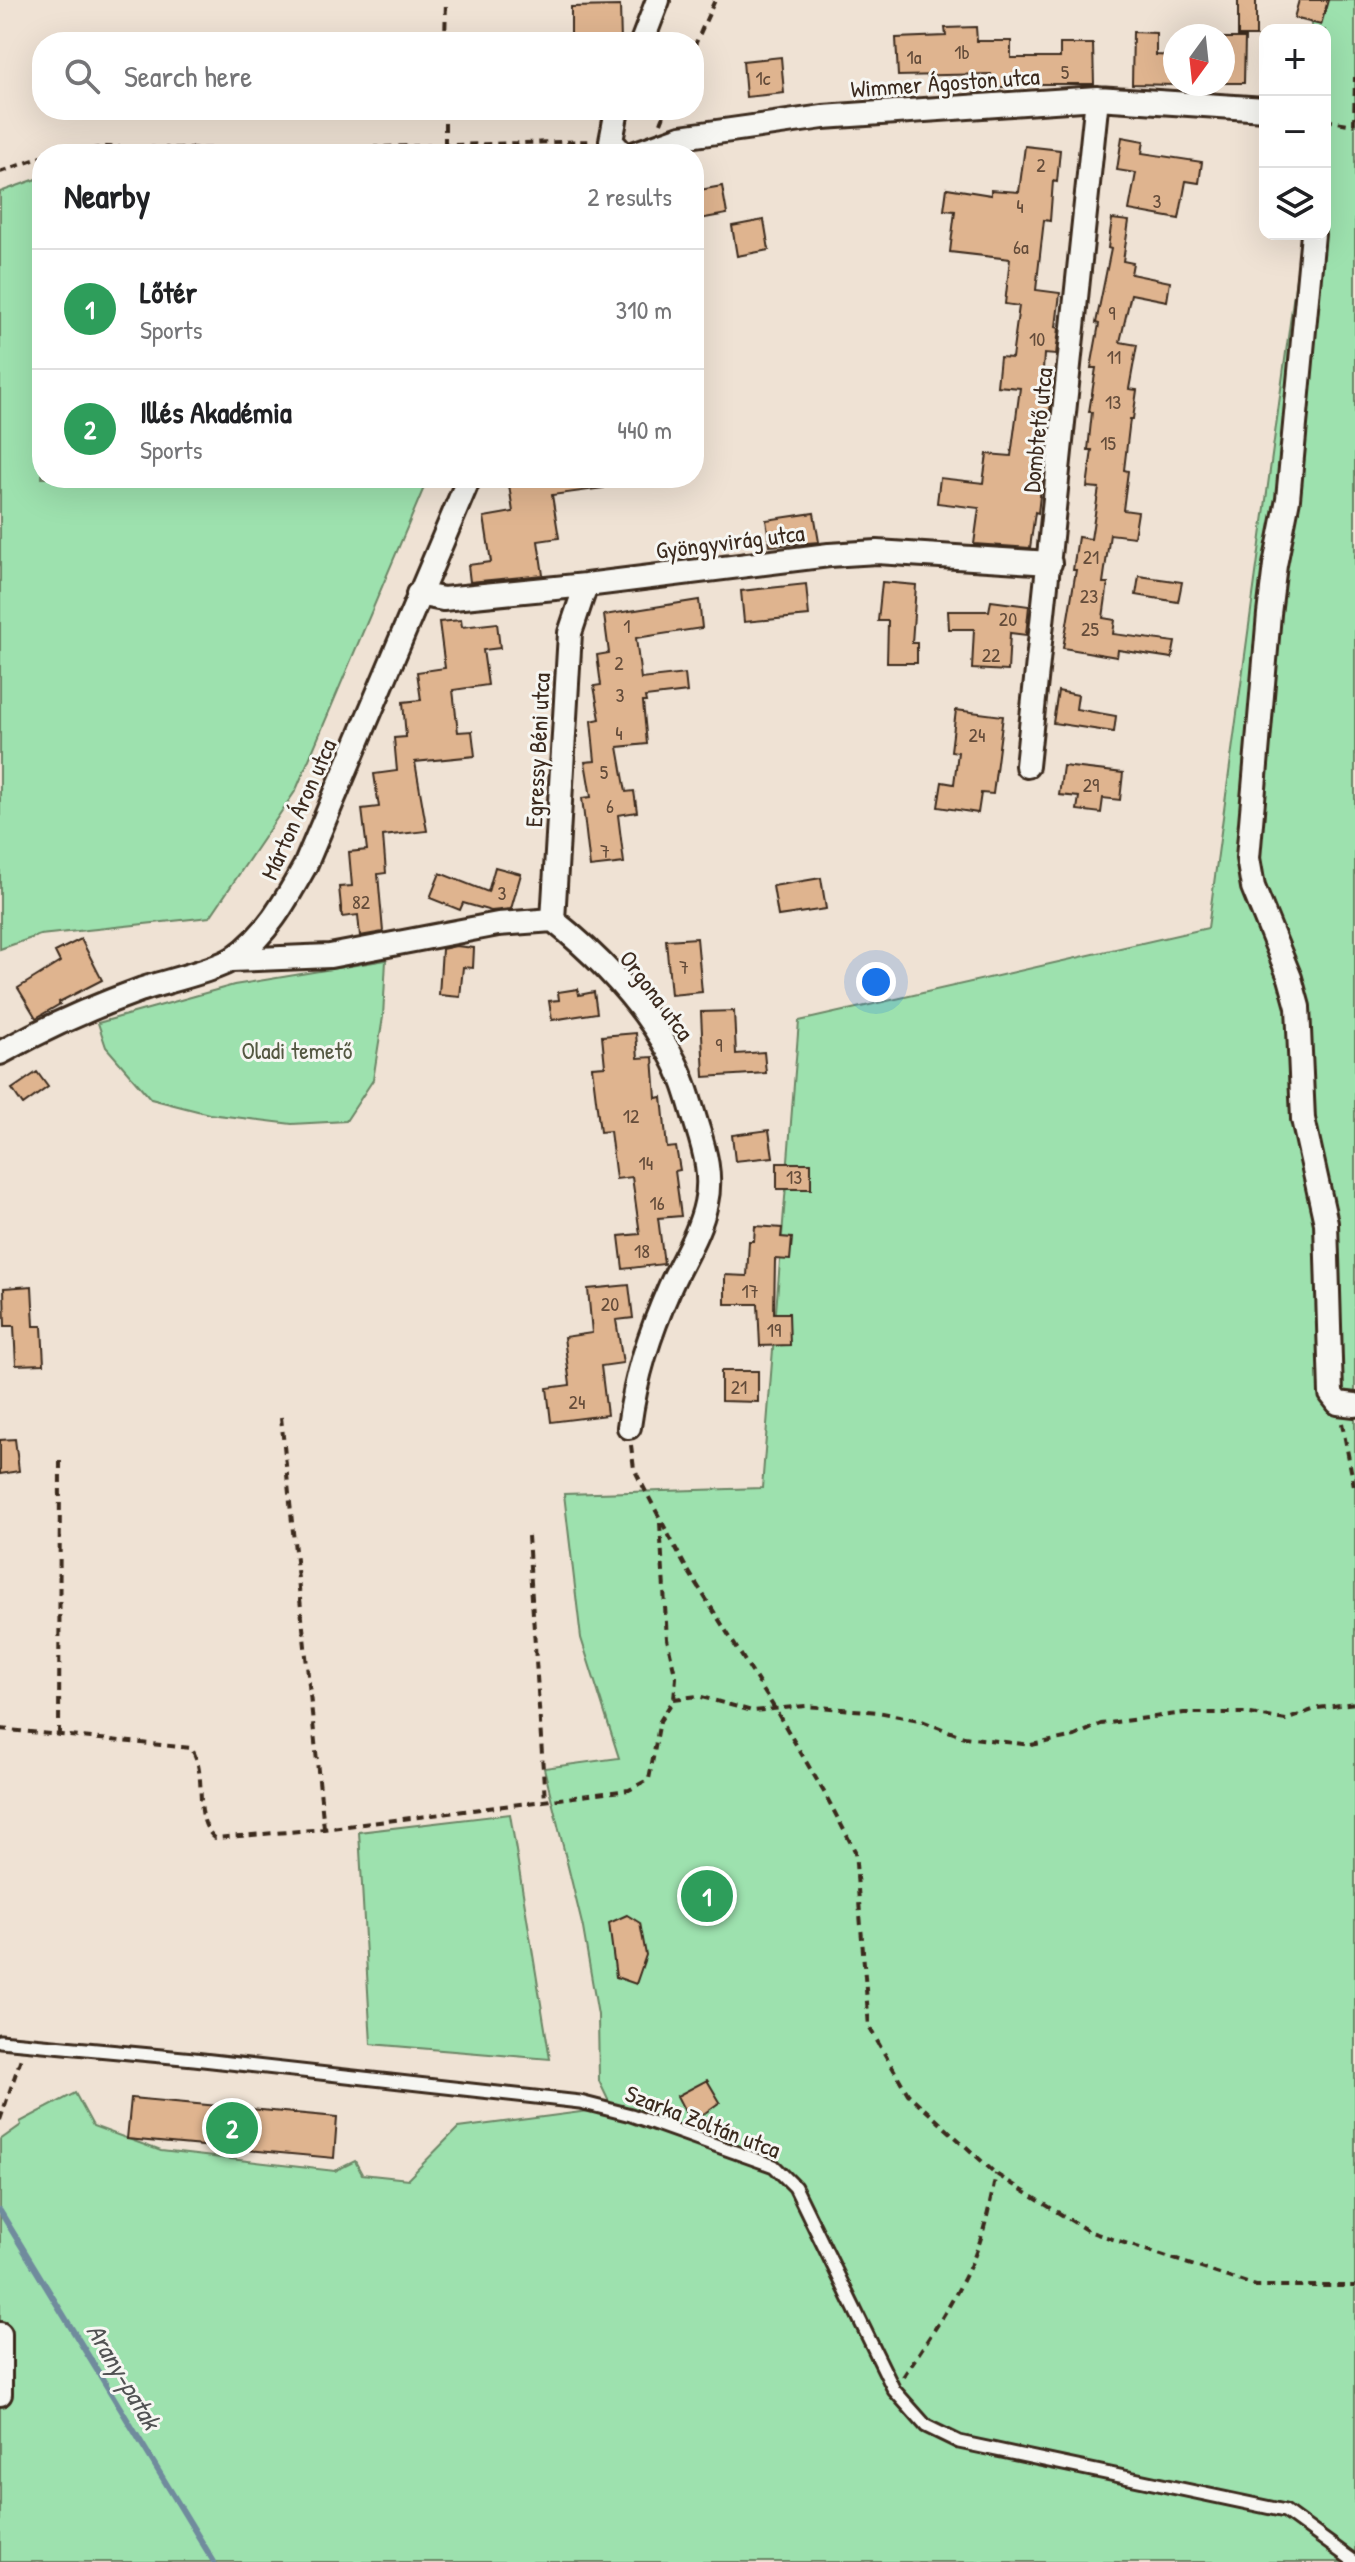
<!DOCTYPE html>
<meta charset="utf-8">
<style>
:root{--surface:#fff;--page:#f6f6f6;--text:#202124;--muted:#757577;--line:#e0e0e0;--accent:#1a73e8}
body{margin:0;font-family:"Patrick Hand",sans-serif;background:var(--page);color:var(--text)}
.controls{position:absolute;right:24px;top:24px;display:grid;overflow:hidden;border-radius:16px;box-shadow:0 8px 32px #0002}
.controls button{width:72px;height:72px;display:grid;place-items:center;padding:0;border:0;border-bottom:2px solid var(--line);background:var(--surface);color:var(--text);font:40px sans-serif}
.compass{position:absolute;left:1163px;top:24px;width:72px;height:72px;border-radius:50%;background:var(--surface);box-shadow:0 8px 32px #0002;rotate:195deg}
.you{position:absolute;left:876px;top:982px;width:28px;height:28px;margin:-20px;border:6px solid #fff;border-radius:50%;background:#1a73e8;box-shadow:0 0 0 12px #1a73e833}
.badge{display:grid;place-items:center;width:52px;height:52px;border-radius:50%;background:var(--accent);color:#fff;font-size:26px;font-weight:700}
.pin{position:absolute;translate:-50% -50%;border:4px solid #fff;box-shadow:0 2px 8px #0006}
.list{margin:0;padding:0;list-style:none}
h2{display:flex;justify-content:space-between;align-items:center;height:104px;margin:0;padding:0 32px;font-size:34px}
h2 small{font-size:26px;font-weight:400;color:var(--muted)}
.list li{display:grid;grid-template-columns:52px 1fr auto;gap:24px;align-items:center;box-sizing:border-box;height:120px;padding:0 32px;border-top:2px solid var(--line)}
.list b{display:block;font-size:30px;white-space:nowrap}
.list p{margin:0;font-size:26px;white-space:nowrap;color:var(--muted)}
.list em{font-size:26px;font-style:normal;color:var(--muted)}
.icon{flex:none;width:44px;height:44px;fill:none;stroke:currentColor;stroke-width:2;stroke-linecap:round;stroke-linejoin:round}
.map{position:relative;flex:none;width:1355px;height:2562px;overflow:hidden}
.search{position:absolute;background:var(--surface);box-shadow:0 8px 32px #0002;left:32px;top:32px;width:672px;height:88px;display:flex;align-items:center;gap:20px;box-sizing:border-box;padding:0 28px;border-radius:32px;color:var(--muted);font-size:30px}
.panel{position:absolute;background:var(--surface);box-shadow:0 8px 32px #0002;left:32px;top:144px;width:672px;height:344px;border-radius:32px}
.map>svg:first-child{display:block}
.green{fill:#9de1ae;stroke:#6c8666;stroke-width:2}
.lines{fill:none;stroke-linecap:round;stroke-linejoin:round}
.stream{stroke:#6f8b9d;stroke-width:6}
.building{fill:#dfb48f;stroke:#3b2a1e;stroke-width:2}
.lane-casing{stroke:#3b2a1e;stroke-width:17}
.street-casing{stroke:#3b2a1e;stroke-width:28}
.path{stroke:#3b2a1e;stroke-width:4;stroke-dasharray:8 6;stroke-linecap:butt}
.lane{stroke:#f6f6f2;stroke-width:11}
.street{stroke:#f6f6f2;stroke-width:22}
.labels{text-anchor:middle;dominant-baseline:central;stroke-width:6;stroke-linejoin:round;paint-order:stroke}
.number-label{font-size:20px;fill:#644c3a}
.street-label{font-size:24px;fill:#3b2a1e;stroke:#f6f6f2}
.park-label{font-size:24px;fill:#545842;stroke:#f6f6f2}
.water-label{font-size:26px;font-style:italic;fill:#515253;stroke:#f6f6f2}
</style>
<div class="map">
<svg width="1355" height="2562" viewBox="0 0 1355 2562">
<rect width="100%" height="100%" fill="#efe2d4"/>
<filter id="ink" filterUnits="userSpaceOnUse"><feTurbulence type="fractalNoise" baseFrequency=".0125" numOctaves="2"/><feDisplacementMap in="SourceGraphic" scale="16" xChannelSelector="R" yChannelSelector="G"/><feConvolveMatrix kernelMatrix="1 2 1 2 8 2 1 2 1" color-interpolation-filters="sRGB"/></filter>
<g filter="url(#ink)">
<path class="green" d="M1312 0H1355V2562H0V2140L21 2125 20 2122 75 2093 93 2126 161 2151 335 2171 355 2161 362 2174 408 2179 458 2128 612 2108 599 2081 598 2015 583 1928 544 1768 619 1758 581 1638 564 1494 762 1488 799 1021 1208 928 1302 234H1325V30H1312Z
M42 177V478H428L296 790 210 917 40 935 0 949V192Z
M386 960 383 1017 373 1080 346 1121 292 1124 209 1114 151 1099 106 1047 98 1023 234 985Z
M510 1814 550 2059 371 2044 359 1832Z"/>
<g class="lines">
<path class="stream" d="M0 2211 214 2562"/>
</g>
<path class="building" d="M1238 0H1256V36H1238Z
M1299 0H1328L1321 25 1294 18Z
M620 6 621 42H571V7Z
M976 27 977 41H1011V58H1060V44H1093L1094 84H1011V87H991V74L898 76 896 38 946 36 945 28Z
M1133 32 1156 33V55L1175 56V85L1132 84Z
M1223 38H1245L1244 83H1223Z
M781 57 784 93 746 97 743 61Z
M1122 137 1144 141 1142 153 1202 162 1199 183 1186 181 1179 219 1129 210 1136 173 1117 170Z
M1025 146 1060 150 1057 182 1053 181 1050 221 1044 220 1036 290 1060 293 1056 327 1059 328 1056 355 1044 354 1041 401 1051 402 1038 513 1035 512 1030 548 974 544 979 508 937 503 940 478 983 483 987 454 1011 456 1020 388 997 386 1000 357 1012 358 1019 306 1005 304 1010 259 950 252 955 211 944 210 947 188 991 195V190L1019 192Z
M722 186 727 214 694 220V191Z
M1112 219 1129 221 1123 261 1133 263 1131 274 1170 282 1167 301 1131 294 1120 342 1137 345 1129 389 1137 390 1133 419H1130L1124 470 1128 471 1123 510 1138 512 1134 537 1110 534 1103 583H1108L1103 618 1115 620 1113 634 1175 642 1172 658 1118 650 1117 657 1063 648 1076 570H1073L1078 537 1091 539 1099 488 1087 487 1092 450H1088L1092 412H1089L1096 368H1091L1099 324 1096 323 1111 249 1108 248Z
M764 220 769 250 737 256 732 226Z
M508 478H604V488L552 495 559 538 538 541 543 575 470 582 468 565 491 562 484 517 513 512Z
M814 513 819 542 770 546 766 520Z
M1139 576 1182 582 1178 602 1136 595Z
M882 582 916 585 912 643H917V663H887L888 621H878Z
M806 584 809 616 744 622 741 591Z
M699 600 702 628 636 638 641 679 685 674 687 692 645 697 646 702H643L647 744 618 747 626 792 634 791 637 812 618 815 624 863 590 867 582 798 591 797 585 762 595 761 591 721 600 719 594 686 601 685 597 655 609 653 604 615Z
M991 601 1029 606 1026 635 1010 633 1008 671 972 669 974 629H949L948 611H989Z
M461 620 462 627 497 623 500 648 483 650 488 685 453 690 458 732 472 731 475 756 415 762 427 831 383 836 386 873 378 874 383 932 360 936 358 915 342 917 339 887 352 886 349 852 367 850 362 809 379 807 374 774 397 771 394 738 406 737 403 702 421 700 417 672 445 668 439 622Z
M1058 691 1078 695 1076 709 1116 716 1114 732 1053 723Z
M956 710 1003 716 993 794 981 793 978 813 938 807 942 782 954 784 958 752 951 751Z
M1063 766 1123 773 1120 800 1103 798 1101 813 1077 810 1079 797 1059 795Z
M495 867 521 874 511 909 491 911 463 903 460 910 430 898 440 873 488 892Z
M821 878 826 909 778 916 773 886Z
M697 938 702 992 671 995 666 940Z
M81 939 102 980 59 1002 60 1004 36 1018 18 988 60 962 55 952Z
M456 946 474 948 473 968 463 967 460 997 439 995 442 949Z
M578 989 579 995 594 992 597 1013 552 1020 549 1001 559 1000 558 992Z
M734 1011 736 1054 764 1052 766 1073 704 1077 701 1012Z
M636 1033 638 1058 653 1057 656 1098 662 1097 667 1148 676 1147 680 1170 675 1171 681 1216 658 1218 664 1264 623 1269 619 1236 640 1234 632 1177 616 1179 610 1131 600 1132 592 1067 605 1066 602 1036Z
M37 1072 48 1087 23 1105 12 1089Z
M769 1130 773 1157 735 1161 732 1135Z
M777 1163H811V1189H777Z
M755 1226 782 1228 781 1237 792 1238 790 1260 775 1259 774 1313H789L790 1345 760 1346 758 1304H725V1275L747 1276 749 1241H754Z
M629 1285 633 1318 616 1320 623 1363 601 1366 607 1415 551 1422 547 1388 570 1385 564 1337 592 1333 588 1289Z
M32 1286 34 1326H42L44 1364 16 1365 14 1326H5L4 1288Z
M721 1371H758V1402L721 1401Z
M15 1439 19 1471 0 1474V1440Z
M627 1915 640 1923 646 1955 636 1984 616 1977 609 1923Z
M707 2080 720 2102 691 2123 677 2096Z
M131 2098 337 2117 334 2158 127 2139Z"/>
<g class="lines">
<g class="lane-casing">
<path id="lane" d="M0 2041 194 2059 580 2102 631 2115 774 2166 795 2187 894 2390 926 2426 959 2442 1285 2511 1355 2562"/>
</g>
<g class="street-casing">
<path id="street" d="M642 42 658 0
M617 110 611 141 623 154
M633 154 681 137 823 117 1097 98 1265 109
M1313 234 1288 499 1275 565 1269 614 1248 858 1253 887 1290 978 1298 1007 1303 1119 1326 1223 1331 1394 1338 1403 1355 1405
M418 594 443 599 586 585 829 555 877 552 1050 563
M1027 766 1097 98
M553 920 570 633 586 585
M231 960 330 956 498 924 553 920C599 957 644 1004 672 1057 684 1078 690 1103 697 1126 705 1151 712 1177 706 1203 700 1233 682 1260 670 1287 649 1335 636 1375 629 1427
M0 1053C45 1028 92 1007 140 990 163 982 217 970 234 958 267 935 286 900 305 866L469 478
M0 2334V2394"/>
</g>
<path class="path" d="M445 42 446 0
M694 47 715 0
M1325 120 1354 125
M661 123 666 110
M1354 124 1355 77
M445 145V110
M63 154 105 147 278 150 593 141
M0 172 42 157
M281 1417 324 1828
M1342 1423 1355 1491
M631 1445 634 1469 684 1564 775 1709 824 1792 855 1851 869 2027 908 2094 996 2174 1088 2231 1256 2286H1355
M660 1523 667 1639 676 1678 674 1699
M528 1536 545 1801
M0 1729 191 1748C209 1774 191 1818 215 1838L324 1829 629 1790 649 1779 660 1721 674 1699 698 1696 752 1711 806 1706 878 1712 919 1720 964 1737 1031 1745 1075 1736 1101 1724 1184 1713H1245L1286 1720 1318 1708 1355 1703
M59 1735 60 1461
M0 2120 21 2058
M903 2377C927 2341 953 2304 971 2264 984 2236 990 2204 996 2174"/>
<use href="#lane" class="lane"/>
<use href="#street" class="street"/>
</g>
</g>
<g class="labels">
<g class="number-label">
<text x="962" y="51">1b</text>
<text x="914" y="56">1a</text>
<text x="1065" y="71">5</text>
<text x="763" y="77">1c</text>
<text x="1041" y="164">2</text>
<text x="1157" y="200">3</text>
<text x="1020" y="205">4</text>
<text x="1021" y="246">6a</text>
<text x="1112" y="312">9</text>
<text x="1037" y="338">10</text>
<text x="1114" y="356">11</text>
<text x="1113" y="401">13</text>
<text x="1108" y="442">15</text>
<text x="1091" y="556">21</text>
<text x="1089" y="595">23</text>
<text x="1008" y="618">20</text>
<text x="627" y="625">1</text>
<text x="1090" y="628">25</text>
<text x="991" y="654">22</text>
<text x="619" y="662">2</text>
<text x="620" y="694">3</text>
<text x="619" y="732">4</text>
<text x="977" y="734">24</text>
<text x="604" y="771">5</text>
<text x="1091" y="784">29</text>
<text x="610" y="805">6</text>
<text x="605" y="850">7</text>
<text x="502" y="892">3</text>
<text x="361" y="901">82</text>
<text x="684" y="966">7</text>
<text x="719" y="1044">9</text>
<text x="631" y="1115">12</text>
<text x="646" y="1162">14</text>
<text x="794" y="1176">13</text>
<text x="657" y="1202">16</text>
<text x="642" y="1250">18</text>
<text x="750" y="1290">17</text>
<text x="610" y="1303">20</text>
<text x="774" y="1329">19</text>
<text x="739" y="1386">21</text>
<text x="577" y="1401">24</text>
</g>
<g class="street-label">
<text transform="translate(945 82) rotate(-4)">Wimmer Ágoston utca</text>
<text transform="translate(1037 430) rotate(-84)">Dombtető utca</text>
<text transform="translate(730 541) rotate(-7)">Gyöngyvirág utca</text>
<text transform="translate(537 750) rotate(-87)">Egressy Béni utca</text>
<text transform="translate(298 809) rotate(-66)">Márton Áron utca</text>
<text transform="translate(657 995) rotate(53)">Orgona utca</text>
<text transform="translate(703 2121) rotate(21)">Szarka Zoltán utca</text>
</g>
<g class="park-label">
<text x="297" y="1050">Oladi temető</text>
</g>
<g class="water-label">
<text transform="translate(124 2376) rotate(59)">Arany-patak</text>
</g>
</g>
</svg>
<div class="controls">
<button>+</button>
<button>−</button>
<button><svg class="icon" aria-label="layers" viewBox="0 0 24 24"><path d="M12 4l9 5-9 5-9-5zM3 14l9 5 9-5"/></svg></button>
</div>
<svg class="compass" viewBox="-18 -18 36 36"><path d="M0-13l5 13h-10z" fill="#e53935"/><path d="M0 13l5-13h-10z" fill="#757577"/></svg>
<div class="you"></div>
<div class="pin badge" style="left:707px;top:1896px;background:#2e9e5b">1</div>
<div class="pin badge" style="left:232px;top:2128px;background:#2e9e5b">2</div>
<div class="search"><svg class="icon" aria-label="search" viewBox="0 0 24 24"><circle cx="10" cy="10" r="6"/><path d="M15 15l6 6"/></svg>Search here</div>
<section class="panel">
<h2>Nearby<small>2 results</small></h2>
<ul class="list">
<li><span class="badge" style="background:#2e9e5b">1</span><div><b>Lőtér</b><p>Sports</p></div><em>310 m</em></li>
<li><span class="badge" style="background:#2e9e5b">2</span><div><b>Illés Akadémia</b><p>Sports</p></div><em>440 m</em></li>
</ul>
</section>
</div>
